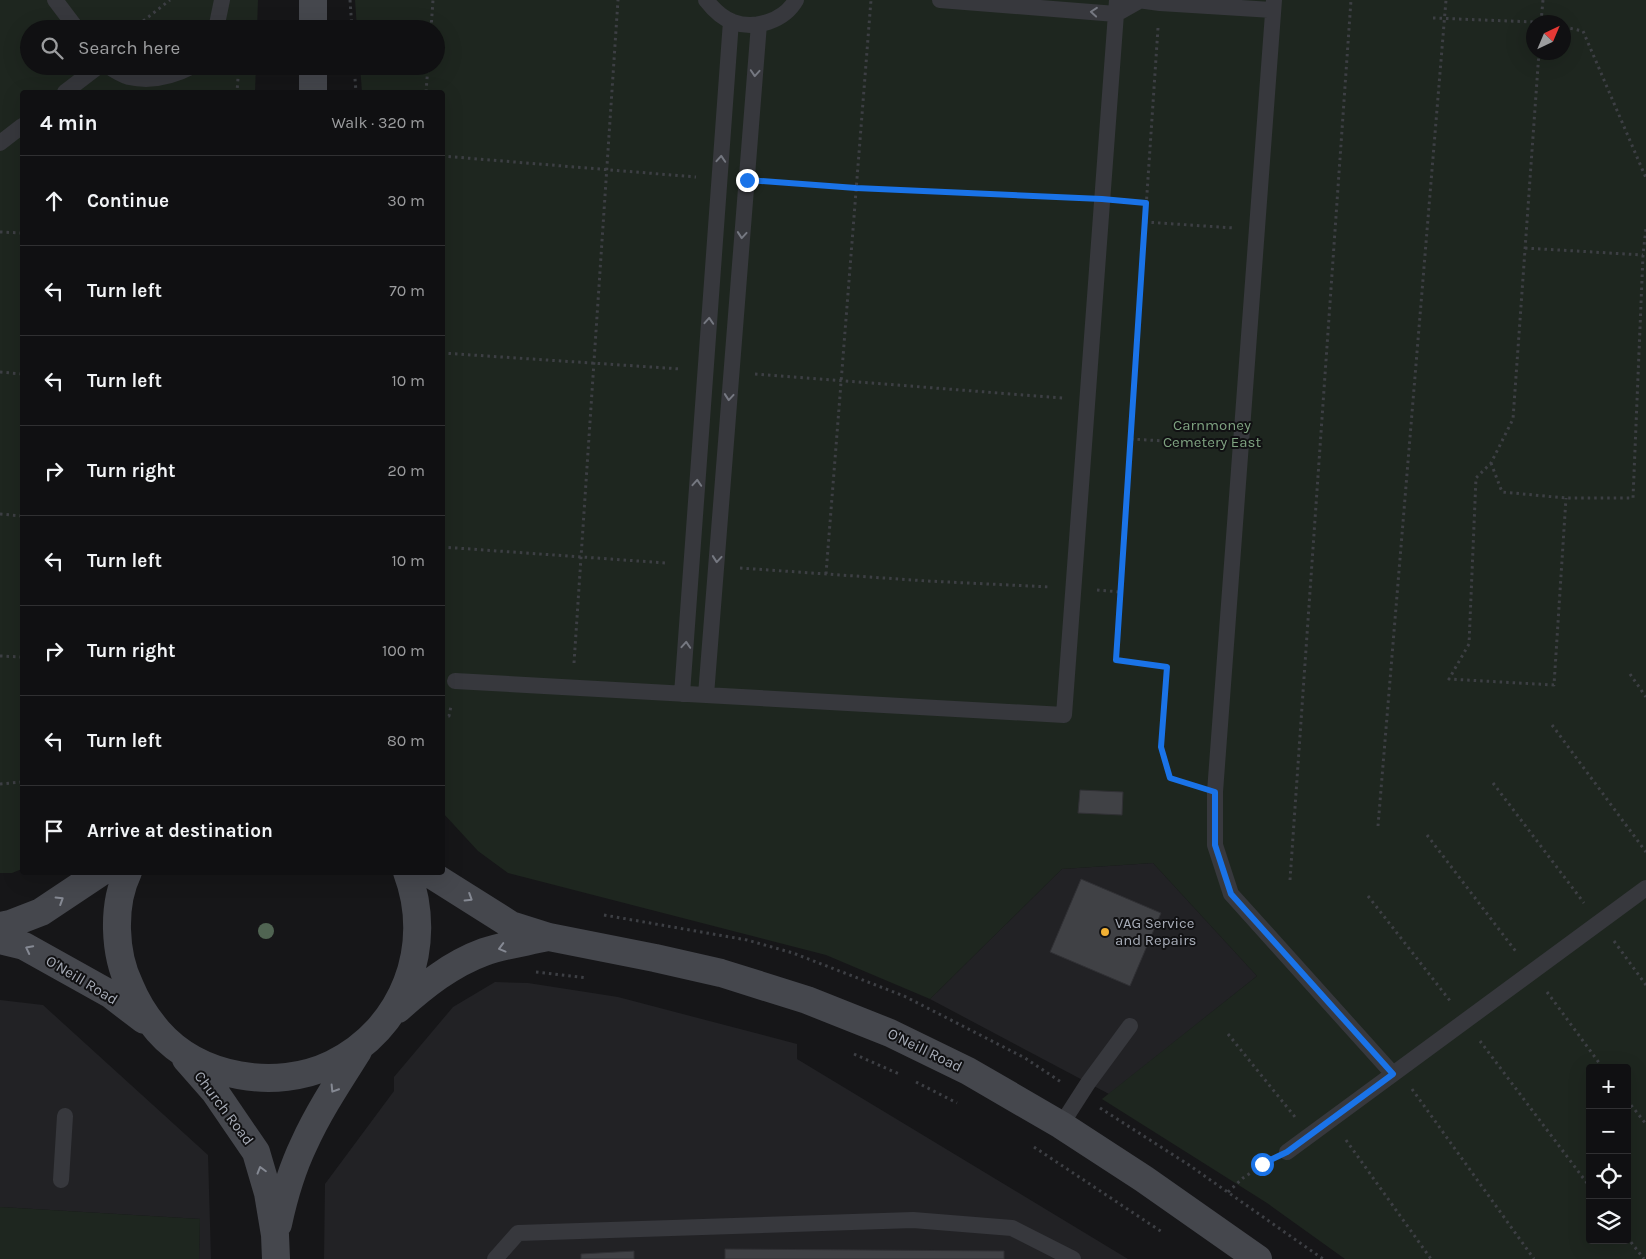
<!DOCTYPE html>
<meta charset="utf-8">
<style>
:root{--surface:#101012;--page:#19191b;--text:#f1f3f6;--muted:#9c9d9f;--line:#303032}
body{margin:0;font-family:Karla,sans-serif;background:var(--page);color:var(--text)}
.controls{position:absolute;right:15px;bottom:15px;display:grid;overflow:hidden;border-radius:5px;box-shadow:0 5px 20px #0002}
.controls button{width:45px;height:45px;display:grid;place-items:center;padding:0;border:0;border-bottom:1px solid var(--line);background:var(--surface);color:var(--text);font:25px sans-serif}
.compass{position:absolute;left:1526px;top:15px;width:45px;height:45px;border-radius:50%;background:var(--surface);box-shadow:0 5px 20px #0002;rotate:44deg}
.stop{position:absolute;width:15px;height:15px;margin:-11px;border:4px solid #1a73e8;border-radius:50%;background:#fff}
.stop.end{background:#1a73e8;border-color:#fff;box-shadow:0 1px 5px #0008}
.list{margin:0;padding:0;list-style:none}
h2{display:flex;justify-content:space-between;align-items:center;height:65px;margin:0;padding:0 20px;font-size:21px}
h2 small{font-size:16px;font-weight:400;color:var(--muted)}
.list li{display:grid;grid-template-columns:32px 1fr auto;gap:15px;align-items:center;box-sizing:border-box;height:90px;padding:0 20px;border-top:1px solid var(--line)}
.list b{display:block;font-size:19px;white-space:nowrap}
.list em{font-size:16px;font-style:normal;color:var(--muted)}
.icon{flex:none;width:28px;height:28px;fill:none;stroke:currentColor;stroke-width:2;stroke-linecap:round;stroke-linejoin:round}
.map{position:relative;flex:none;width:1646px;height:1259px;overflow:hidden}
.search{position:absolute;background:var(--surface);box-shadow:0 5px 20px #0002;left:20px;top:20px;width:425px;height:55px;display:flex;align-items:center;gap:12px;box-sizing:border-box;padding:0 18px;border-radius:28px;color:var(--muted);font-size:19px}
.panel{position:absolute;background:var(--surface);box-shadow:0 5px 20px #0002;left:20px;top:90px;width:425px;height:785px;border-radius:5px}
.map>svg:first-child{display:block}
.built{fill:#222225}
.green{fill:#1e261f;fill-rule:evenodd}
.building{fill:#404145;stroke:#303034}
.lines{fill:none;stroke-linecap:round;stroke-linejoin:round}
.path{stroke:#3d3f44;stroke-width:3;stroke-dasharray:2.5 4;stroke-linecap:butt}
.lane{stroke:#37383d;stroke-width:16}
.secondary{stroke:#45474d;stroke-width:28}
.tree{fill:#506452}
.oneway{stroke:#757881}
.oneway2{stroke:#858993}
.route{stroke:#1a73e8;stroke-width:6}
.poi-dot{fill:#f2b134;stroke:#111113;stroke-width:2}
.labels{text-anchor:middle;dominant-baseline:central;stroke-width:4;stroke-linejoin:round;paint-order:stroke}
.park-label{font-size:15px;fill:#7fa381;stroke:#111113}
.poi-label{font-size:15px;fill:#a8adb8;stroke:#111113;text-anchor:start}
.street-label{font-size:15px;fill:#a8adb8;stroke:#111113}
</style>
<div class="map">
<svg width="1646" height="1259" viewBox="0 0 1646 1259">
<rect width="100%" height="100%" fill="#161618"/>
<path class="built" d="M1153 863 1257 976 1109 1094 930 999 1062 869Z
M495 982 528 983 618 997 797 1044V1059L1128 1259H324L325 1184 394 1091V1077L453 1007Z
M0 1000 43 1005 208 1155 211 1259H199L200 1219 0 1207Z"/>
<path class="green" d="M0 0H258L257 29H29V66H256L255 92H22V869L12 873H0Z
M355 0H1646V1259H1345L1267 1203 1102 1099 1257 976 1153 863 1062 869 930 999 826 955 508 873 478 851 443 813 442 92H362L360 66H436V29H357ZM1534 22H1564V52H1534ZM1590 1068H1627V1240H1590Z
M0 1207 200 1219 199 1259H0Z"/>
<path class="building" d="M1080 790 1123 792 1122 815 1078 813Z
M1081 879 1161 913 1130 986 1050 952Z
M725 1249 1004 1251V1259H725Z
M634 1251V1259H581V1254Z"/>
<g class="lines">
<path class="path" d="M350 0 352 29
M1433 18 1534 22
M1541 22 1543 0
M1564 27 1583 31 1646 178
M1158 28 1116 660 1167 667 1161 747 1169 778 1192 785
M133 29 170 0
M431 29 433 0
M1539 52 1513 419 1491 463 1476 478 1469 644 1449 679 1554 685 1566 498
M236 66 238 78 237 92
M354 66 356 92
M426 92 428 66
M442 156 696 177
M770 181 856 188 1078 198
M1126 201 1146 203
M1145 222 1234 228
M0 232 22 233
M1525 248 1643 255
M442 353 681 369
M0 372 22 374
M755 374 1063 398
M1131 439 1217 444
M1491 463 1502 492 1566 498H1633L1643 255 1646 228
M0 514 22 516
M442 547 666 563
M740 568 927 581 1050 587
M826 574 871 0
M1097 590 1120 592
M0 656 22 657
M574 663 618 0
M1630 674 1646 697
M442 715 449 716 451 706
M1552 725 1646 852
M1493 783 1584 903
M0 784 22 782
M1378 826 1446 0
M1427 835 1517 953
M1290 880 1351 0
M1368 896 1451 1002
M604 915 747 940 793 953 904 996 1025 1058 1061 1082
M1614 941 1646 985
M536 972 587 978
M1547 992 1603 1068
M1228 1034 1295 1117
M1480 1041 1590 1187
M854 1054 899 1074
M916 1082 957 1103
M1412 1089 1534 1259
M1627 1100 1646 1124
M1100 1108 1189 1165 1323 1259
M1346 1140 1431 1259
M1034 1147 1162 1232
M1228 1192 1243 1178 1267 1162
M1627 1237 1644 1259"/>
<path class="lane" d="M55 0 77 29
M706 0C713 9 722 18 733 22 755 30 784 21 796 0
M940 0 1116 14 1139 1
M1138 0 1160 3 1273 10
M1274 0 1215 792V845L1231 894 1393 1074
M216 29 222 0
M108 66C114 70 122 75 129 77 151 82 174 76 193 66
M65 92 99 66
M0 143 22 126
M455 681 1064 715 1117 0
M682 694 731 21
M706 695 759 24
M1061 1125 1088 1083 1130 1026
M1287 1152 1646 888
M61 1180 65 1116
M495 1259 518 1233 913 1220 1012 1228 1073 1259"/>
<path class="secondary" d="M313 29V0
M313 92V66
M128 872C112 905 114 954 130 986 137 1003 146 1017 158 1031 199 1078 276 1091 332 1064 404 1029 435 946 407 872
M427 872 511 925 549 937 655 958 721 973 807 1000 890 1033 968 1071 1061 1125 1144 1179 1258 1259
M0 926 10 924 41 912 101 872
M0 940 24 946 110 994 144 1020
M398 1009C424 986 451 964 484 952 504 945 527 942 548 937
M186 1059 215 1092 256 1152 268 1193 275 1235 276 1259
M278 1224C284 1196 292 1169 304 1144 319 1111 339 1081 358 1051"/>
</g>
<circle class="tree" cx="266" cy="931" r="8"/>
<defs><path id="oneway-chevron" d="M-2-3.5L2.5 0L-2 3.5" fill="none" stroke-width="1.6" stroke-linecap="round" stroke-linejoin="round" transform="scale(1.25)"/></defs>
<g class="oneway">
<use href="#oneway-chevron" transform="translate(1094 12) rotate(-175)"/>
<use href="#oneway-chevron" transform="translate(755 73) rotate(94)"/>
<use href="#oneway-chevron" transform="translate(721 159) rotate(-86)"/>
<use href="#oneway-chevron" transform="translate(742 235) rotate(95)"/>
<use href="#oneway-chevron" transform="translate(709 321) rotate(-86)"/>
<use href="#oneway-chevron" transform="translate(729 397) rotate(95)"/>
<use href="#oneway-chevron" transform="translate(697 483) rotate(-86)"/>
<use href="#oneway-chevron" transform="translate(717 559) rotate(95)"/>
<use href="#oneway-chevron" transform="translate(686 645) rotate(-86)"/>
</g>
<g class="oneway2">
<use href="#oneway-chevron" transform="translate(469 898) rotate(32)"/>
<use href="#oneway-chevron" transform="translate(60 900) rotate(-32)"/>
<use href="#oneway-chevron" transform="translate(502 948) rotate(165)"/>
<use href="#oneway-chevron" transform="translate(29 949) rotate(-153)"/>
<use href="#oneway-chevron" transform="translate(334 1089) rotate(122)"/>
<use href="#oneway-chevron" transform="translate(261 1170) rotate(-106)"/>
</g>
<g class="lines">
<path class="route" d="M747 180 856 188 1102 199 1146 203 1116 660 1167 667 1161 747 1170 778 1215 792V845L1231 894 1393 1074 1287 1152 1262 1164"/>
</g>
<circle class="poi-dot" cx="1105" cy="932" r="5"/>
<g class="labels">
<g class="park-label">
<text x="1212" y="425">Carnmoney<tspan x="1212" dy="17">Cemetery East</tspan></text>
</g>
<g class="poi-label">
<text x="1115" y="923">VAG Service<tspan x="1115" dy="17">and Repairs</tspan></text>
</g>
<g class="street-label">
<text transform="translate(82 980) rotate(31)">O'Neill Road</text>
<text transform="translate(925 1050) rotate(26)">O'Neill Road</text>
<text transform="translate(224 1108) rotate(53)">Church Road</text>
</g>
</g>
</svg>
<div class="controls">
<button>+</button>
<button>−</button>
<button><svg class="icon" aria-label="locate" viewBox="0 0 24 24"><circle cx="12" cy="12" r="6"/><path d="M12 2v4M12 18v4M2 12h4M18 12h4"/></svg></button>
<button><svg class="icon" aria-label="layers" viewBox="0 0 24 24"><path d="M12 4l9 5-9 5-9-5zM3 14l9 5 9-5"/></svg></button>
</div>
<svg class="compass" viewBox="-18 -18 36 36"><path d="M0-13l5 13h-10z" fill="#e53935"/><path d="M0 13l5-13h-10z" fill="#9c9d9f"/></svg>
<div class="stop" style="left:1262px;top:1164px"></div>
<div class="stop end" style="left:747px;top:180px"></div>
<div class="search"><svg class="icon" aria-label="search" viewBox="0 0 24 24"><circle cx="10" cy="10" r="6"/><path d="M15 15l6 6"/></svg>Search here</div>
<section class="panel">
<h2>4 min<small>Walk · 320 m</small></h2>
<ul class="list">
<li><svg class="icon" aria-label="ahead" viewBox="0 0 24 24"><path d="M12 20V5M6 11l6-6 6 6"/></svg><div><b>Continue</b></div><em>30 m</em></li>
<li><svg class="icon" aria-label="left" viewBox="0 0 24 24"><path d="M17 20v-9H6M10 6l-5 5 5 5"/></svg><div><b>Turn left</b></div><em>70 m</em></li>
<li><svg class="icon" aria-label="left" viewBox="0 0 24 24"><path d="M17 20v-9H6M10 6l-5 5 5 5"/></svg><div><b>Turn left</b></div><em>10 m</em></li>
<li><svg class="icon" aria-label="right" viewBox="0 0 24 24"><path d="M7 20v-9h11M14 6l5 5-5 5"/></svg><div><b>Turn right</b></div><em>20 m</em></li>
<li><svg class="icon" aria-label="left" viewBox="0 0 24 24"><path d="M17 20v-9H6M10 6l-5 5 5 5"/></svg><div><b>Turn left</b></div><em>10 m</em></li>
<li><svg class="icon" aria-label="right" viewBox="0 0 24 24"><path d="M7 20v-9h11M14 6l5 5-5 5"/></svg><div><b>Turn right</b></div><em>100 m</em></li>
<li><svg class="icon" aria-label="left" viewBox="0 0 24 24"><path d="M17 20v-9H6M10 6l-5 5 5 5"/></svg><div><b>Turn left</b></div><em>80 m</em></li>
<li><svg class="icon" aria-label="arrive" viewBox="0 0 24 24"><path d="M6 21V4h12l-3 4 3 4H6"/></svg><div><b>Arrive at destination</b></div></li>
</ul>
</section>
</div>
